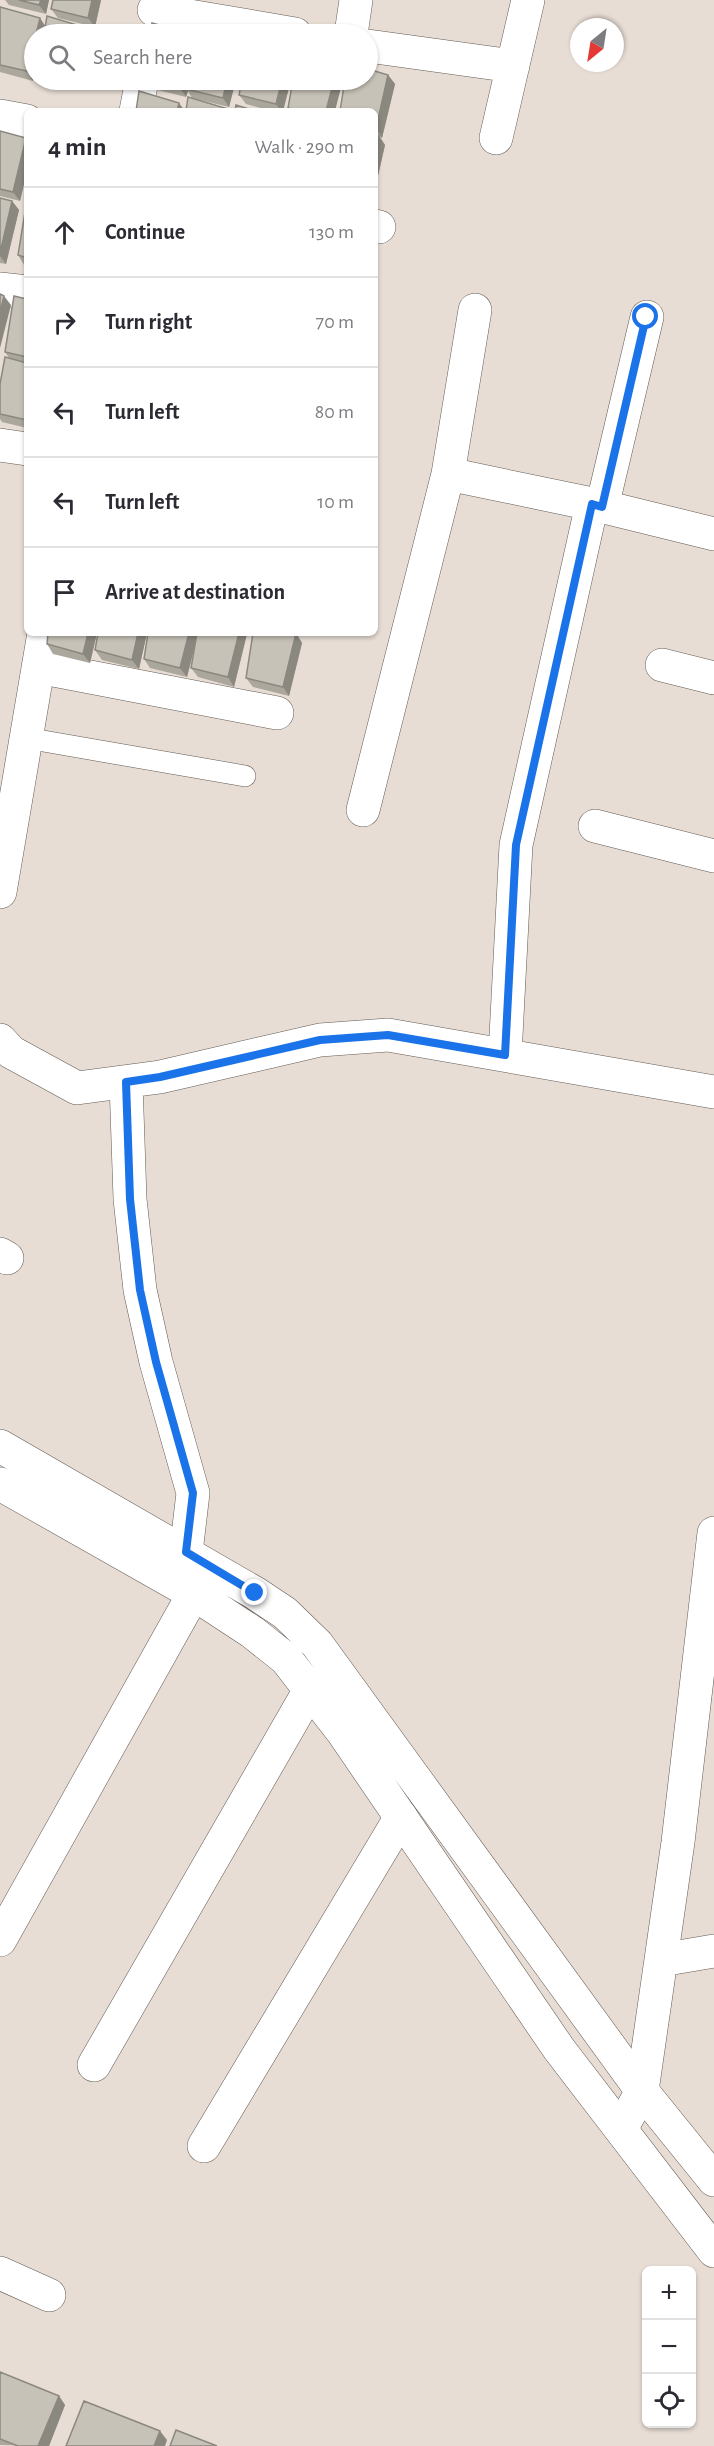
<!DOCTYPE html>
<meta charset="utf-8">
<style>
:root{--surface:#fff;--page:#f7f7f7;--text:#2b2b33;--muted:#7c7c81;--line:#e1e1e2}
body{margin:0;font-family:"Alegreya Sans",sans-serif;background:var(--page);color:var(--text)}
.controls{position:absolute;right:18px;bottom:18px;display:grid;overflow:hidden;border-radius:9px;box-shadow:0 2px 4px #0004}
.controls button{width:54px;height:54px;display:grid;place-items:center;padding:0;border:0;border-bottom:2px solid var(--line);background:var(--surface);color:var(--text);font:30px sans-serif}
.compass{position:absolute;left:570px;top:18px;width:54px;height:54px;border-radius:50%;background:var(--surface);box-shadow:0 2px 4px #0004;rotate:210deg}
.stop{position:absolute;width:18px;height:18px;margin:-14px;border:4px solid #1a73e8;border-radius:50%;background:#fff}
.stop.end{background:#1a73e8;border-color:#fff;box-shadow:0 2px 6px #0008}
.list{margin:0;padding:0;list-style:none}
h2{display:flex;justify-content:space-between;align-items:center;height:78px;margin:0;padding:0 24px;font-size:26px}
h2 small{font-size:20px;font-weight:400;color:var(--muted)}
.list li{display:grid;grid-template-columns:39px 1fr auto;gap:18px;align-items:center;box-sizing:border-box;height:90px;padding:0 24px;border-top:2px solid var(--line)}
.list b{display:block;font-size:22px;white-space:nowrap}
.list em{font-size:20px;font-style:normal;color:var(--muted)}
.icon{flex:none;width:33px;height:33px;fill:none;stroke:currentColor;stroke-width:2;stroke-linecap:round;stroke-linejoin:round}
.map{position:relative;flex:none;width:714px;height:2446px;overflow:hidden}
.search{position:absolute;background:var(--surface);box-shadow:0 2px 4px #0004;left:24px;top:24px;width:354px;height:66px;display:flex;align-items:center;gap:15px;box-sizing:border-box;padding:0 21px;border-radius:33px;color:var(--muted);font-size:22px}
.panel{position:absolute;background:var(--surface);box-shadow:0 2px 4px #0004;left:24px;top:108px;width:354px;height:528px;border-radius:9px}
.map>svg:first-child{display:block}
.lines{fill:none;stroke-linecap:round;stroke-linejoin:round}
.service-casing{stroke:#635a53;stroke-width:22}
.minor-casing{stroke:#635a53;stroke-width:34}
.tertiary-casing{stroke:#635a53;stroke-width:34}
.service{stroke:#fff;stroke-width:21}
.minor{stroke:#fff;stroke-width:33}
.tertiary{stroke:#fff;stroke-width:33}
.wall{fill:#aba79d}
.shaded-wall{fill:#8b8880}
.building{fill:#c7c2b7;stroke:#8b8880;stroke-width:1.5}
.route{stroke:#1a73e8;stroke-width:8}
</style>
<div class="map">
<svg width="714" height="2446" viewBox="0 0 714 2446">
<rect width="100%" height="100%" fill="#e7ddd5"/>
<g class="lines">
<g class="service-casing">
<path id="service" d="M26 738 245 776"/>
</g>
<g class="minor-casing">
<path id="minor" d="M154 10 295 34
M351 34 356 0
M368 46 513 66
M136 111 142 80
M0 116 27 121
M496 138 528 0
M375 226 379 227
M0 289 27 292
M0 445 27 449
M448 474 475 310
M602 507 647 317
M662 665 714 678
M38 667 277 713
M363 810 448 474 592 504 714 534
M595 826 714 856
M0 892 44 633
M0 1040 11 1052 77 1088 160 1077 320 1040 388 1035 714 1092
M505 1055 516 845 592 504
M126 1082 130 1199 140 1290 156 1362 193 1493 186 1552
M0 1254 7 1258
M0 1940 207 1570
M661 1960 714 1951
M94 2065 311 1688
M621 2129 642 2091 678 1842 714 1533
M204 2146 401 1817
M0 2273 49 2295"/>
</g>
<g class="tertiary-casing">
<path id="tertiary" d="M0 1446 255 1593 285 1613 317 1644 642 2091 714 2180
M0 1484 194 1594 252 1632 286 1659 342 1731 559 2049 714 2251"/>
</g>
<use href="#service" class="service"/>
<use href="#minor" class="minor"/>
<use href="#tertiary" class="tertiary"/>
</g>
<path class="wall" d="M5 0H49L46 14 9 5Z
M101 0 95 27 58 18 51 9Z
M0 7 45 26 87 28 92 34H34V76L33 81 0 72Z
M388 75 395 84 382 138 380 137 385 145 375 189V111Z
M43 80H84L81 90 44 81Z
M144 80H236L229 107 192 98 188 91 186 97 149 88Z
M291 80 283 111H272L246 104 239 95Z
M0 131 26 138 27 139V171L20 201 0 196Z
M0 198 12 201 19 210 6 264 0 263Z
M27 200V265H24L18 255Z
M27 299V428L2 422 0 419V384L9 358 5 352Z
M97 633 90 663 53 654 47 644Z
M98 633H147L139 669 102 660 95 650Z
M148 633H247L234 687 198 677 191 668 196 641 187 677 150 668 144 659Z
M253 633H299V635H297L302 643 289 696 253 687 246 678Z
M0 2372 59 2396 65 2405 49 2446 0 2445Z"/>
<path class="shaded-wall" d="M41 0H49L46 14 39 5Z
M92 0H101L95 27 88 18Z
M40 18 46 27 44 34H36Z
M87 28 92 34H86Z
M34 39V76L33 81 27 71Z
M388 75 395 84 382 138 376 128Z
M75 80H84L81 90 74 81Z
M182 80H190L186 89 188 91 186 97 180 88Z
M227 80H236L229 107 223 98Z
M282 80H291L283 111H281L276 104Z
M334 80H343L335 111H326Z
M179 103 185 111H177Z
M379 136 385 145 375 189V152Z
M26 138 27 171 20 201 13 192Z
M12 201 19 210 6 264 0 256V253Z
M4 296 11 305 0 348V312Z
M88 633H97L90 663 83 654Z
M138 633H147L139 669 132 660Z
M189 633H198L187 677 180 668Z
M239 633 247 634 234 687 228 677Z
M296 633 302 643 289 696 283 687Z
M59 2396 65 2405 49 2446H38Z
M160 2431 167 2440 165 2446H154Z"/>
<path class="building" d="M19 0H41L39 5Z
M53 0H92L88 18 51 9Z
M0 7 40 18 36 34H34V39L27 71 0 65Z
M47 16 87 28 86 34H44Z
M152 23 192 34H150Z
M368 69 388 75 376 128 375 111H340L345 80H368Z
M147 80H182L180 88Z
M187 80H227L223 98 186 89Z
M242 80H282L276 104 239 95Z
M293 80H334L326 111H300L288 108Z
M139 91 179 103 177 111H136Z
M188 97 228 109V111H186Z
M236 105 255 111H235Z
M0 131 26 138 13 192 0 189Z
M375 135 379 136 375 152Z
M0 198 12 201 0 253Z
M27 200V258L18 255Z
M0 294 4 296 0 312Z
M14 296 27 299V357L5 352Z
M5 357 27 363V420L0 414V384Z
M48 633H88L83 654 47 644Z
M98 633H138L132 660 95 650Z
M148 633H189L180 668 144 659Z
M197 633H239L228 677 191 668Z
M253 633H296L283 687 246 678Z
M0 2372 59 2396 38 2446H18L0 2439Z
M84 2401 160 2431 154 2446H66Z
M176 2430 217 2446H170Z"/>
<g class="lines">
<path class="route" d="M255 1593 186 1552 193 1493 156 1362 140 1290 130 1199 126 1082 160 1077 320 1040 388 1035 505 1055 516 845 592 504 602 507 646 317"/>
</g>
</svg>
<div class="controls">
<button>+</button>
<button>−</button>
<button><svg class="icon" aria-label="locate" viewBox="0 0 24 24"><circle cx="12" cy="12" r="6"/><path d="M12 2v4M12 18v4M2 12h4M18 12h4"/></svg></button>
</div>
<svg class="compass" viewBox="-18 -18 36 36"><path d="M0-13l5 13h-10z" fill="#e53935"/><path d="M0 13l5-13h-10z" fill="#7c7c81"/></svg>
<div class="stop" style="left:646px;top:317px"></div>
<div class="stop end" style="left:255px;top:1593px"></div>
<div class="search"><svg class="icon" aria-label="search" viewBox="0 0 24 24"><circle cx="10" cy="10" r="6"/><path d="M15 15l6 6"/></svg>Search here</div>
<section class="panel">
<h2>4 min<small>Walk · 290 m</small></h2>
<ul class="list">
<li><svg class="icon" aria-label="ahead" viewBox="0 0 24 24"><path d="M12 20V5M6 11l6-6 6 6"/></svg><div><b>Continue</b></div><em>130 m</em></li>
<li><svg class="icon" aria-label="right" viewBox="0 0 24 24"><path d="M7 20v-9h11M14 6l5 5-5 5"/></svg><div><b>Turn right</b></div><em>70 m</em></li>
<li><svg class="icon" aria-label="left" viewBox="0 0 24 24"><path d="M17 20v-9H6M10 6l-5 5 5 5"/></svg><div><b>Turn left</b></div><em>80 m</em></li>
<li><svg class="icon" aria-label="left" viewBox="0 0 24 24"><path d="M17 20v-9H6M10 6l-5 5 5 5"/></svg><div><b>Turn left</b></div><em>10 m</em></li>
<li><svg class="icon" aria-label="arrive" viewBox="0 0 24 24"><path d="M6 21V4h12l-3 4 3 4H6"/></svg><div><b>Arrive at destination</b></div></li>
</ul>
</section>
</div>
